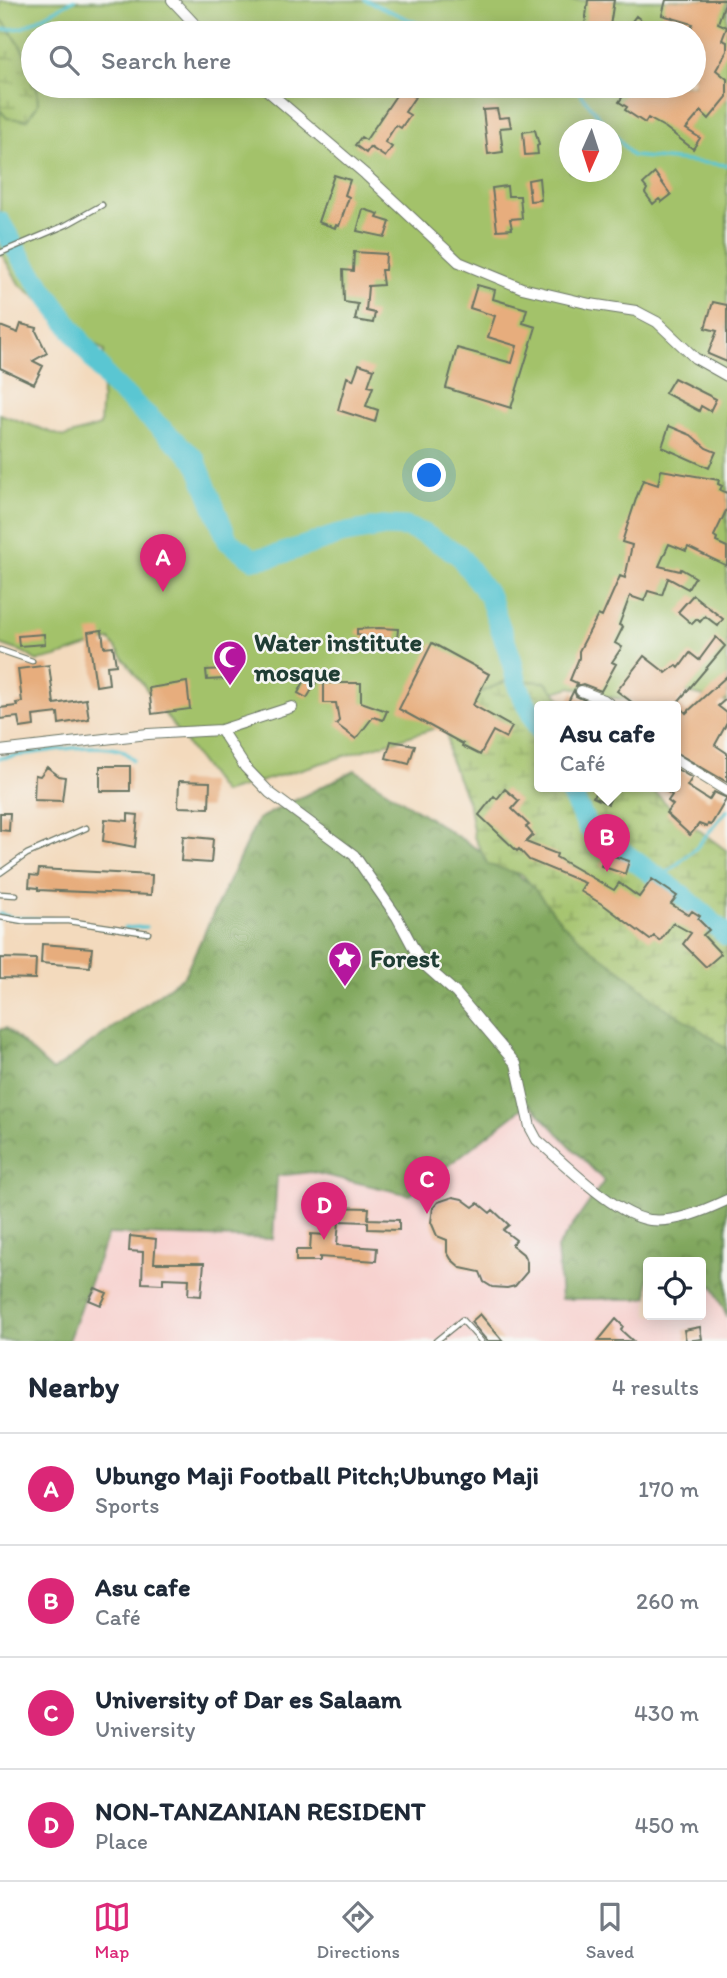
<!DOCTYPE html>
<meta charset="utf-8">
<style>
:root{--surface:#fff;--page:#f6f6f7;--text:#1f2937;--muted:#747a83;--line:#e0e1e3;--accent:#db2777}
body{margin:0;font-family:Itim,sans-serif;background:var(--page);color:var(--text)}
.controls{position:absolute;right:21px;bottom:21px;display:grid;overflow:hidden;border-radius:7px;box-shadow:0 4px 18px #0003}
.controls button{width:63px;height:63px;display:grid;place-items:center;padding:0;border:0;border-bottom:2px solid var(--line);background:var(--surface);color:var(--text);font:35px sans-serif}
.compass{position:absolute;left:559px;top:119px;width:63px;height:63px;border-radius:50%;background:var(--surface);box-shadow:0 4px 18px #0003;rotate:183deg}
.you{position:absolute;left:430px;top:476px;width:24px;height:24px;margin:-18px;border:5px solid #fff;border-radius:50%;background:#1a73e8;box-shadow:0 0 0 10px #1a73e833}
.badge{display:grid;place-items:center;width:46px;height:46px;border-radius:50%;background:var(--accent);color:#fff;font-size:23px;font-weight:700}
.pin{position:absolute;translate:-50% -58px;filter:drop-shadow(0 2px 4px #0008)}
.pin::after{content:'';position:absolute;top:37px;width:24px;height:21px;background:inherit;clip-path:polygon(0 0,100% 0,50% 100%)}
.popup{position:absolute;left:534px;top:701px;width:147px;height:91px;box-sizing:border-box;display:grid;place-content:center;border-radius:7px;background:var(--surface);filter:drop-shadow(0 2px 5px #0005);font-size:23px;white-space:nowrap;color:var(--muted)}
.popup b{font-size:26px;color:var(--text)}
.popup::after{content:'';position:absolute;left:50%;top:100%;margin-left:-14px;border:14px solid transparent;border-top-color:var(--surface)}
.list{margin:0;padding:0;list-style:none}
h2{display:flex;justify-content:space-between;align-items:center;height:91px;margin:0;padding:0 28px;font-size:30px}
h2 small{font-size:23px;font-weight:400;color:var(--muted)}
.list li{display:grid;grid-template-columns:46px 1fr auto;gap:21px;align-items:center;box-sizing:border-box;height:112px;padding:0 28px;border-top:2px solid var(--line)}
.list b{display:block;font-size:26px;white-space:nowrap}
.list p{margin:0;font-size:23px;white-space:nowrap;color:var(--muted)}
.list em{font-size:23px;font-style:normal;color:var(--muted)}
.icon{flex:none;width:38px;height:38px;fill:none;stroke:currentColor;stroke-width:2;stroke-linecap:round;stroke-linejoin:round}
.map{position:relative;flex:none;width:727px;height:1341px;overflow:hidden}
.search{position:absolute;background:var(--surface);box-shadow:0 4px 18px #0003;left:21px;right:21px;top:21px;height:77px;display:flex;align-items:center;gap:18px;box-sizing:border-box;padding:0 24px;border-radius:38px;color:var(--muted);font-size:26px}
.sheet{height:539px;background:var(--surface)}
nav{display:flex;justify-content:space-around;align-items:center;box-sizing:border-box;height:98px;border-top:2px solid var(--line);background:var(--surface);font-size:19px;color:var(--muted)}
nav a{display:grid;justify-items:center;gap:4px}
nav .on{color:var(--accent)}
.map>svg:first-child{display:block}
.built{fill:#f7d0cd}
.green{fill:#a3c26a;stroke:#61804f;stroke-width:2;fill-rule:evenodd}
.forest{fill:url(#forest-crowns);stroke:#507249;stroke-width:2}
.wetland{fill:url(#wetland-marsh);stroke:#61804f;stroke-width:2}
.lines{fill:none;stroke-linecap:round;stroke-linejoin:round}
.stream{stroke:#5ac6d2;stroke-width:3.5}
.river{stroke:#5ac6d2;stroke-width:21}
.building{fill:#e7ad7d}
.service-casing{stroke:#697464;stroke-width:7}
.minor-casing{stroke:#697464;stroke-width:12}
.service{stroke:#fff;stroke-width:4.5}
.minor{stroke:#fff;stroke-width:10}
.labels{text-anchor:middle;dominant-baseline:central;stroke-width:5;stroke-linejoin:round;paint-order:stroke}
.poi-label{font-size:26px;font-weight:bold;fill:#1f3d34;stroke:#f6f6f2;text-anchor:start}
</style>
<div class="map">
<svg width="727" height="1341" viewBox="0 0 727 1341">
<defs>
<pattern id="forest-crowns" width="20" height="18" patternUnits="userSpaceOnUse" patternTransform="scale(1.75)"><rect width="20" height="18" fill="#82a85e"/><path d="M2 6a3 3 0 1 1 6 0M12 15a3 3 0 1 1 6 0" fill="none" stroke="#6a8a4e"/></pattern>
<pattern id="wetland-marsh" width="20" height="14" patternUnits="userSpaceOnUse" patternTransform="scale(1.75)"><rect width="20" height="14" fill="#a3c26a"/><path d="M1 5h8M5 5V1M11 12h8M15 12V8" fill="none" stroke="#849f58"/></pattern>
</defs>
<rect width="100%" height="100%" fill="#f6f6f2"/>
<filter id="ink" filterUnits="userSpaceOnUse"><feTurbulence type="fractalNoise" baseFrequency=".0143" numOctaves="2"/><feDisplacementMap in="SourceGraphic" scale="14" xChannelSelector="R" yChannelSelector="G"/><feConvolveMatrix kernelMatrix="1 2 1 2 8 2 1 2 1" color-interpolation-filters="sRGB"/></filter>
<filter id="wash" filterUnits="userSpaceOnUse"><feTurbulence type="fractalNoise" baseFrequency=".00686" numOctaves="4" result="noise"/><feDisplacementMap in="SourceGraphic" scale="28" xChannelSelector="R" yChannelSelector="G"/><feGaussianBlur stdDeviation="1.57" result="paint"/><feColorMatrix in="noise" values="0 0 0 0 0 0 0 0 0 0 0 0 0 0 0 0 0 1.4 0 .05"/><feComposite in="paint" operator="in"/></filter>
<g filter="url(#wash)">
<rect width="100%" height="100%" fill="#f3dabd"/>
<path class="built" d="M529 1103 604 1181 557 1248 561 1298 637 1299 648 1297V1315H701V1288L713 1286 727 1317V1341H68L108 1234H141L277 1176 310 1172 410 1195Z"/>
<path class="green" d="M727 0V702L670 689 631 700 606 697 571 687 223 793 110 640C85 645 62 658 37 661L23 652 0 644V414L64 437 100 426 104 351 19 284 0 251V1ZM33 33H694V86H33ZM570 130H612V172H570Z"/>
<path class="forest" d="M355 770 727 1011V1317L713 1286 701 1288V1262H648V1297L637 1299H561L557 1248 604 1181 529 1103 410 1195 311 1172 277 1176 273 1239 108 1234 68 1341H0V1030L6 1028 53 1071 184 976 258 819Z"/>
<path class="wetland" d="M0 17C15 37 33 59 33 86H37L38 104 27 120 7 118 0 110Z
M508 680 545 682 565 703 572 706H539V786H648L676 813 727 851V1049L702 1031 658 1003 629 977 590 948 562 923 523 875 488 865 474 837 469 805 449 757 447 729 475 695Z"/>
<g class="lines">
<path class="stream" d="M365 0 440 33
M0 30 22 28 74 0
M574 86 610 130
M612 131 632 156 727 165
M0 758C32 754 90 741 120 750 126 752 129 756 133 760
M660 879 696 848 727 810
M0 914 13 918 54 919
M124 928 146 927"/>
<path class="river" d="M0 222 23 261 110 382 195 459 228 541 253 559 274 556 341 534 386 526 406 527 424 534 458 554 489 596 511 658 518 687 539 729
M567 786 588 827 683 896 727 936"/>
</g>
<g id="blocks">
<path class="building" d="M588 0H614L610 26H608L607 33H592L597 27 585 25Z
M666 0H726L718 23 727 27 722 40 727 42V51L716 70 727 79V97L709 119 701 111 686 129 700 138 693 149 666 128 648 118 645 123 625 110 627 107 619 102 630 86H694V33H688L693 24 662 15Z
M636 16 658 33H623Z
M401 88 415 97 405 112 410 115 401 128 396 125 385 142 392 147 385 157 370 147 366 153 355 145 361 137 366 140Z
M497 109 499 118 509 117 511 127 500 128 503 152 488 154 483 110Z
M535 130 539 145 537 146 538 154 525 155 523 132Z
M655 173 671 195 662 202 659 199 653 204 645 193 647 189 643 184Z
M334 175 350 180 345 195 349 197 339 226 336 225 335 228 318 222Z
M539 178 541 200 530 201 528 180Z
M507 186 508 196H520L522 218 510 219 512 229 497 230 492 188Z
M363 209 379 214 377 218 390 222 385 237 357 231Z
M354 252 386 254 385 270H381L383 285 368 286 366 311 375 313 373 323 355 320 358 304 344 302 343 270 353 271Z
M477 285 495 290 493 299 527 309 523 323 536 327 511 408 446 388 457 348 512 363 517 346 488 337 495 316 470 308Z
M713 302 727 305V362L708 354 717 331 705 328Z
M21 324 37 328 36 331 47 353 33 361 43 366 34 384 0 368V326L18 333Z
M359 364 374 369 368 386 373 387 366 406 378 410 375 422 338 410 347 377 353 380Z
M674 378 716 399 710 411 701 406 699 411 665 393Z
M669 426 691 435 706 448 716 452 709 468 662 447Z
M661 470 719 480 718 484 722 486 720 490 727 493V509L714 536 717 538 716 542 727 547V566L688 547 686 551 669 544 659 566 680 571 681 569 695 577 688 589 668 578 662 595 648 591 644 601 630 596 619 625 623 627 615 643 622 647 612 662 616 664 601 691 583 684 576 686 577 683 570 680 579 658V651L598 615 602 617 620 576 625 578 632 545 622 542 637 496 643 480 658 485Z
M693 595 723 619 718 626 705 616 700 622 697 619 692 624 678 612Z
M379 628 398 629 397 640 372 637V641L363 640V636L357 635V629Z
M102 630 104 647 113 646 116 665 107 666 109 684 96 686 88 632Z
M44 634 45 644 19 646 18 636Z
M716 637 725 646 677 703 686 713 727 676V698L718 706 727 713V723L715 745 727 753V782L675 752V705L637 706 617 691 644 656 666 673 676 665 679 668 690 653 699 660Z
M432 643 489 674 473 705 512 727 506 738 493 731 480 755 462 746 463 744 399 709Z
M49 665 54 704 86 699 89 719 59 724 58 713 33 716 34 726 20 728 18 717 0 719V708L17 706 16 703 22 702 18 669Z
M224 669 225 679 207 680 206 670Z
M307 676 317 681 307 698 298 693Z
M187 682 190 709 152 714 149 688Z
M324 683H361V702L387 711 383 720 373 717 356 739 336 724 339 721 336 703H324Z
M574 690 576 696 593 704 592 706H566Z
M391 741 415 745 409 764 386 758Z
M100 766H130V791H100Z
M47 767 59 776 65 777 62 801 34 800 35 775 40 776Z
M675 768 692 778 687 786 709 800 714 792 727 798 711 825 708 824 707 827 699 824 690 835 666 813 673 805 668 801 672 795 658 786H675Z
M179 781 210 782 209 808 178 807Z
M599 786H616L608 804 593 797Z
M505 789 519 801 512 809 529 825 526 827 533 835 526 842 557 854 556 857 614 890 619 883 639 897 652 879 677 896 671 904 689 915 692 911 700 916 698 919 709 930 703 935 721 954 706 967 683 944 691 933 673 923 660 941 654 936 650 940 605 906 580 891 585 883 529 860 519 849 517 851 479 815 494 796 497 799Z
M0 813H10L9 831 0 830Z
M128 814 138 815 135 847 103 841 105 819 128 821Z
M183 836 213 839 211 863 181 861Z
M605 853 629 861 625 874 601 866Z
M39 869 152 875 151 895 38 890V888L29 887 30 875 38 876Z
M42 944 92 948 90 967 41 963Z
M0 958 36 959 35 979 0 978Z
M453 1197 462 1199 473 1207 478 1203 490 1213 493 1210 509 1225 503 1230 516 1240 512 1245 523 1254 527 1262V1272L515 1286 507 1288 492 1287 484 1282 480 1272 461 1268 451 1259 447 1252V1240L437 1236 431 1222 433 1208 438 1202Z
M326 1207 369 1208 368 1219 399 1220V1230L368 1229V1222L339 1221 337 1245 377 1248 376 1261 320 1257V1261H296V1250H310L311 1234 326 1235Z
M130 1236 156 1239 154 1263H204L201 1296 188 1295 189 1279 163 1278V1284L142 1283 143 1252 129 1251Z
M95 1288 107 1293 101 1305 89 1300Z
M480 1314 503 1341H487L471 1322Z
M616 1319 623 1326 621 1330 633 1341H598Z
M700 1327 702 1339 686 1341 684 1330Z"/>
</g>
</g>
<g filter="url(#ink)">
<use href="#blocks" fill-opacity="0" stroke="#697464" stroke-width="2"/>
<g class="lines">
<g class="service-casing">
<path id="service" d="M0 253 66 225 102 205
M0 650 32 661
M0 873 27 854 86 828
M0 894 16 895
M0 917 23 921H68L148 933
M436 1341 462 1320 481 1341"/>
</g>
<g class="minor-casing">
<path id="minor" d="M172 0 203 33
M262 86 365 174 459 262 522 288 590 304 636 311 657 322 695 358 727 376
M581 691 604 700 612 706
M221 730 245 767 270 793 354 855 397 917 421 962 456 993 516 1064 530 1127 537 1140C564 1163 616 1216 650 1220 676 1223 703 1211 727 1200
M0 751 148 734 221 730 292 707
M675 759 727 791"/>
</g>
<use href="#service" class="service"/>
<use href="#minor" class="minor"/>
</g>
</g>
<defs>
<g id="mosque-pin" transform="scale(1.75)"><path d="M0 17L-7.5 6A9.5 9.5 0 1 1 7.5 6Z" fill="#b5179e" stroke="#f6f6f2"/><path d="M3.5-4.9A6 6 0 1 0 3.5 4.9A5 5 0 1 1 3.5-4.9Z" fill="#fff"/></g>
<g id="sight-pin" transform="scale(1.75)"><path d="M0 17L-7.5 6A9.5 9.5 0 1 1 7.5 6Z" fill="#b5179e" stroke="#f6f6f2"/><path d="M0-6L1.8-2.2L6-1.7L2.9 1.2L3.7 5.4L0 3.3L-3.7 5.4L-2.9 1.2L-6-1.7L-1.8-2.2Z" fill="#fff"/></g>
</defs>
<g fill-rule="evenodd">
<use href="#mosque-pin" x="230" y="657"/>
<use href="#sight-pin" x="345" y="958"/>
</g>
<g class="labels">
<g class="poi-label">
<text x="254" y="642">Water institute<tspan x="254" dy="30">mosque</tspan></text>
<text x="370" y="958">Forest</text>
</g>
</g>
</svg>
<div class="controls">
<button><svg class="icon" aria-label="locate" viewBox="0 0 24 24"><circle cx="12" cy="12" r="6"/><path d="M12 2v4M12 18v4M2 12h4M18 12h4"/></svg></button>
</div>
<svg class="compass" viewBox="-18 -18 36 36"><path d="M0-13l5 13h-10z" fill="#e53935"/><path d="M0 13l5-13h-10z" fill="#747a83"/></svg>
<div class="you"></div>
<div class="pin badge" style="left:163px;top:592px">A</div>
<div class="pin badge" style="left:607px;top:872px">B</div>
<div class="popup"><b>Asu cafe</b>Café</div>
<div class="pin badge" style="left:427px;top:1214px">C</div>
<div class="pin badge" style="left:324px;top:1240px">D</div>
<div class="search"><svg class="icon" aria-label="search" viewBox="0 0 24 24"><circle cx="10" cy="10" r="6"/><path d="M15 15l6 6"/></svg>Search here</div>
</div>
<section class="sheet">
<h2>Nearby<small>4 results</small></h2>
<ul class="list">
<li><span class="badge">A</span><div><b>Ubungo Maji Football Pitch;Ubungo Maji</b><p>Sports</p></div><em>170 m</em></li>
<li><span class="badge">B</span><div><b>Asu cafe</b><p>Café</p></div><em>260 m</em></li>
<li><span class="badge">C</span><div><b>University of Dar es Salaam</b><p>University</p></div><em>430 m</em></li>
<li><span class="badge">D</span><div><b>NON-TANZANIAN RESIDENT</b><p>Place</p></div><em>450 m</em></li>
</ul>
</section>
<nav>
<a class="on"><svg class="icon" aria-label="map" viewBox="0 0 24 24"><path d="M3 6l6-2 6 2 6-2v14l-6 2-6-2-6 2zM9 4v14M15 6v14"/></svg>Map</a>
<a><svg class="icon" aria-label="directions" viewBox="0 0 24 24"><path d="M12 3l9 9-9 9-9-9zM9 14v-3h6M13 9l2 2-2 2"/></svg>Directions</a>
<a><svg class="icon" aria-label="saved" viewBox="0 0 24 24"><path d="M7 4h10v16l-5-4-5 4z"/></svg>Saved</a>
</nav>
